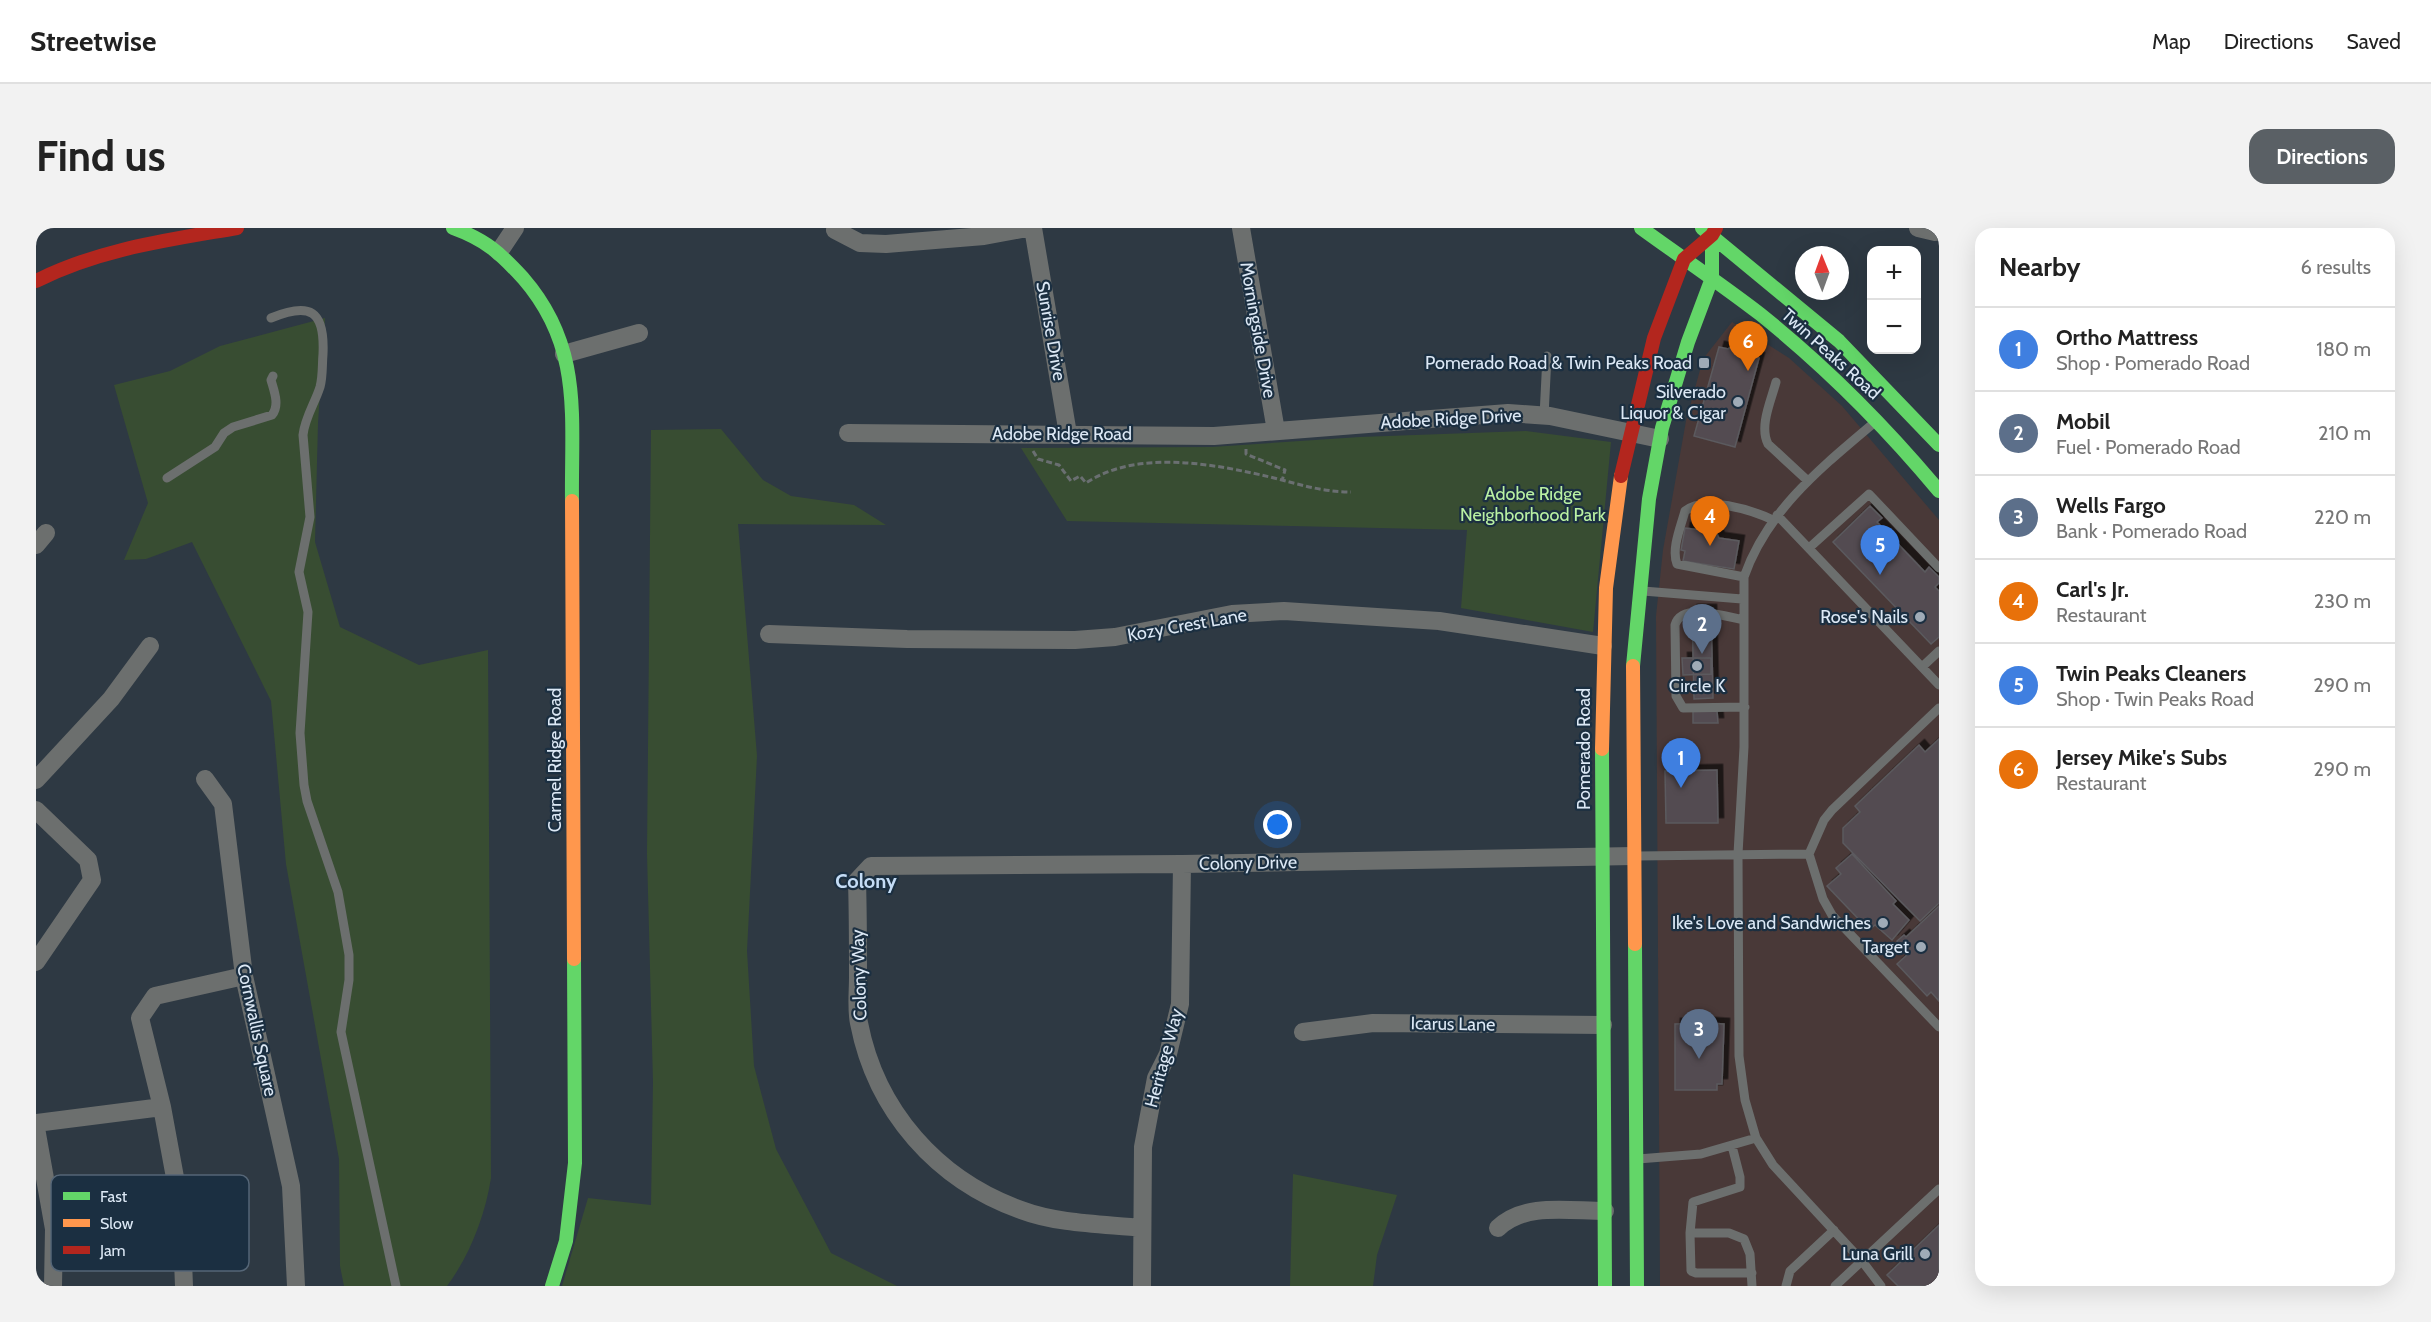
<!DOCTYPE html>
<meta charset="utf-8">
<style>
:root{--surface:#fff;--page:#f2f2f2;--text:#222;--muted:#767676;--line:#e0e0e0;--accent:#5a6065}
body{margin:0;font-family:Cabin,sans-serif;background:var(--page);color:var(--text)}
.controls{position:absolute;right:18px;top:18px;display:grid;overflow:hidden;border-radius:12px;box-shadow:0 6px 24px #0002}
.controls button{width:54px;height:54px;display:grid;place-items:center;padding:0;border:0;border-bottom:2px solid var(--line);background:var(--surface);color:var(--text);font:30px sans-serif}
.compass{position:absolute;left:1759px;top:18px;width:54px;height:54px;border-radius:50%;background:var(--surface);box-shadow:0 6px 24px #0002;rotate:359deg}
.you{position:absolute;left:1242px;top:597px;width:21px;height:21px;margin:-15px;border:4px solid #fff;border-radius:50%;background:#1a73e8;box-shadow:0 0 0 9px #1a73e833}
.badge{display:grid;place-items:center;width:39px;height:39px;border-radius:50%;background:var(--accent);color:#fff;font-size:20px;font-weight:700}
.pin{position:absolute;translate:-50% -50px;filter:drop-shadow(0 2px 3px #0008)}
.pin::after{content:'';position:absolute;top:32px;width:21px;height:18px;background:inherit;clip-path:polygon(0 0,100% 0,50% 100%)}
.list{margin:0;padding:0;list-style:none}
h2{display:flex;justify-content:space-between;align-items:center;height:78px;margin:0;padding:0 24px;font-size:26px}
h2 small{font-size:20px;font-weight:400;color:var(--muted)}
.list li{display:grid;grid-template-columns:39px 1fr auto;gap:18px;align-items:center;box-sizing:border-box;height:84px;padding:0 24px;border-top:2px solid var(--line)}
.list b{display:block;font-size:22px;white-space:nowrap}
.list p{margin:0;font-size:20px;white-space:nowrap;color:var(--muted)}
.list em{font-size:20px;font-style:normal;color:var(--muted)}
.map{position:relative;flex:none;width:1903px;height:1058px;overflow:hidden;border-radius:18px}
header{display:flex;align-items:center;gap:36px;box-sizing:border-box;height:84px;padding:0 30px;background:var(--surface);border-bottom:2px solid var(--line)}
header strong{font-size:28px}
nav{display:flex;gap:33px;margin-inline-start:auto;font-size:21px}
.intro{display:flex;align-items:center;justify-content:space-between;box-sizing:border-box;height:144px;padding:0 36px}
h1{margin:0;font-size:42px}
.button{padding:15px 27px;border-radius:18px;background:var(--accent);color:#fff;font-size:21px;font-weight:700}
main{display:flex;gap:36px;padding:0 36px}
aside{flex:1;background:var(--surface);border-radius:18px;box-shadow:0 6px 24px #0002}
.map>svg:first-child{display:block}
.commercial{fill:#493938}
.green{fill:#384d32}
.building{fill:#524c51;stroke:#5b5a5e;stroke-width:1.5;filter:url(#shadow)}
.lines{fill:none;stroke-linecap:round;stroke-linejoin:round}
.path{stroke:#6a6f71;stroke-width:3;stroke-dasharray:6 3;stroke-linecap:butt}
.lane{stroke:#6c6f6e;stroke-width:9}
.street{stroke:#6c6f6e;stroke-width:18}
.fast{stroke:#63d668;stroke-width:14}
.slow{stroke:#ff974d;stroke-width:14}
.jam{stroke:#b3261e;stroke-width:14}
.poi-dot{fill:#9fabb7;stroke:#1b2f41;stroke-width:2}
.labels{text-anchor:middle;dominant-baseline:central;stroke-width:4.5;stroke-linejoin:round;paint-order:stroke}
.street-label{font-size:18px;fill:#dce8f5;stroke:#1b2f41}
.poi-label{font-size:18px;fill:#dce8f5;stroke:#1b2f41;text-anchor:end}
.park-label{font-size:18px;fill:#baf1a3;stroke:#1b2f41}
.neighbourhood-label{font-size:20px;font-weight:bold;fill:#c4dcf5;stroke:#1b2f41}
.key{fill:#1b2f41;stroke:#567;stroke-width:1.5}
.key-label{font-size:16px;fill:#dce8f5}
</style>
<header>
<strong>Streetwise</strong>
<nav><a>Map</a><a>Directions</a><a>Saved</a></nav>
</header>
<div class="intro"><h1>Find us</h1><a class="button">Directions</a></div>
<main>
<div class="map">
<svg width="1903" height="1058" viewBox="0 0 1903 1058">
<defs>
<filter id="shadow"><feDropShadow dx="5.5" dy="-5.5" stdDeviation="0" flood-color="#0009"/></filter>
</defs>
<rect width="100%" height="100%" fill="#2e3943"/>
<path class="commercial" d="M1696 94 1753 130 1806 178 1903 292V1058H1624L1620 388 1627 322 1650 193 1667 131Z"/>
<path class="green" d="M289 90 282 195 279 314 304 399 383 437 452 422 455 950C449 988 434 1027 411 1058H308L304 1038 303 931 250 636 235 473 156 314 110 331 88 332 112 275 78 157 134 143 184 118Z
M685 201 727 252 755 268 818 277 850 297 702 296 721 528 711 723 718 838 740 921 795 1025 861 1058H526L552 970 615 977 617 854 611 626 615 202Z
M1490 203 1575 214 1557 404 1425 380 1431 302 1031 293 985 220 1176 219 1324 209Z
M1257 946 1361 967 1341 1027 1337 1058H1254Z"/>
<path class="building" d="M1697 118 1705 119 1711 127 1723 130 1699 219 1658 208 1683 119 1692 121Z
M1834 278 1846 290 1841 294 1889 344 1893 339 1903 349V355L1899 359 1903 363V409L1895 416 1797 314Z
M1649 300 1680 304 1683 310 1703 313 1698 341 1647 333 1649 323 1645 322Z
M1656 382H1675L1677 470 1658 471Z
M1646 430H1675V446L1647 447Z
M1657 483H1681L1682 495H1657Z
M1903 511V675L1884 693 1807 615V600L1824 584 1819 578 1883 517 1889 524Z
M1681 542 1682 595H1630L1629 543Z
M1816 626 1860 673 1857 676 1873 692 1856 712 1839 697 1833 702 1791 658 1805 646 1800 640Z
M1903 678V773L1895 764 1891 768 1861 736 1872 726 1861 713 1868 707 1870 709Z
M1671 795 1688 796 1686 856H1681V862H1639V796Z
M1903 997V1058H1862L1851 1047Z"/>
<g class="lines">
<path class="path" d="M1210 221V226L1249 242 1246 253
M997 223 1002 231 1023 237 1035 253 1044 248 1050 255C1101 221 1178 236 1234 249 1262 256 1286 264 1315 264"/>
<path class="lane" d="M235 90C274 74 289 82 287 126 286 137 287 148 284 159 279 175 269 189 267 207L274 289 263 344 272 384 264 505 268 557 271 573 302 664 313 727V752L305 804 360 1058
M1740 154C1735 173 1723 198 1732 216L1772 253
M1508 188 1511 128
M1839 194C1787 238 1731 282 1708 349V519L1702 626 1703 828 1709 872 1720 910 1737 937 1826 1033 1845 1058
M131 250 179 219 188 205 197 199 236 187C244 177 238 163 235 152L237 148
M1741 287 1903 457
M1773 320 1833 266 1903 340
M1708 349 1641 336C1635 321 1645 298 1649 283 1668 267 1716 282 1737 292
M1607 363 1706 371
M1707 392C1689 388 1646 374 1639 397L1640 468 1647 480 1709 479
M1886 439 1903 423
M1903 480 1796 582 1788 592 1773 626 1787 671 1796 687 1903 799
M1602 628 1773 626
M1696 918 1704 949V959L1657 974 1654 1005H1693L1708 1011 1714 1026 1716 1058
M1602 931 1665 926 1720 910
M1654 1005 1655 1043 1660 1045H1716
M1750 1058 1754 1043 1798 1002
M1799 1058 1903 961"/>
<path class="street" d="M997 0 1032 206
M1205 0 1240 203
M1882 0 1899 4
M799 2 824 15 850 16 948 8 991 0
M463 24 479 0
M528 126 603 105
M812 205 1178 208 1472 185 1514 188 1624 211
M0 317 10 305
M733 406 871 411 1039 412 1079 409 1196 386 1248 383 1403 393 1567 418
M169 551 187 576 208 748 255 958 260 1058
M0 552 75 471 114 418
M0 582 52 632 56 652 0 734
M1267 804 1337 795 1567 797
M0 895 126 879
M0 900 18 1001 17 1058
M1106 1000C1067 996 1022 996 985 982 901 952 840 883 823 795 820 781 822 764 822 749 822 717 822 685 821 653L835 638 1146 636 1597 628
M1462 1000C1489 974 1533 983 1569 983
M148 1058 145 982 126 879 104 790 119 768 208 748
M1106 1058 1107 919 1120 850 1132 826 1144 776 1146 636"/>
<path class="fast" d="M417 0C450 12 464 25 487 50 547 119 535 188 536 273
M1605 0C1645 29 1685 56 1724 86 1790 139 1849 198 1903 263
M1666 0 1803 113 1903 217
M1597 438 1613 271 1626 200 1652 114 1676 50V7
M1566 521 1569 1058
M1599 716 1601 1058
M516 1058 530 1013 539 935 538 731"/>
<path class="slow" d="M536 273 538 731
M1597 438 1599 716
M1566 521 1570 360 1585 248"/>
<path class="jam" d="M0 53C63 21 132 12 201 0
M1585 248 1618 110 1648 31 1676 7 1680 0"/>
</g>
<g class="poi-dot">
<rect x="1662" y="129" width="12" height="12" rx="3"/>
<circle cx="1702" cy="174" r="6"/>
<circle cx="1884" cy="389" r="6"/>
<circle cx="1661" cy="438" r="6"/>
<circle cx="1847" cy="695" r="6"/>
<circle cx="1885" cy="719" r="6"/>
<circle cx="1889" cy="1026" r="6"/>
</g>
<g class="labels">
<g class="street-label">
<text transform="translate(1222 102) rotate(80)">Morningside Drive</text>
<text transform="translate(1015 103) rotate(80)">Sunrise Drive</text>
<text transform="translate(1795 126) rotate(42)">Twin Peaks Road</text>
<text transform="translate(1415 191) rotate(-3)">Adobe Ridge Drive</text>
<text x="1026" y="206">Adobe Ridge Road</text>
<text transform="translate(1151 397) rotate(-10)">Kozy Crest Lane</text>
<text transform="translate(1548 521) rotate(-90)">Pomerado Road</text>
<text transform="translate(519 532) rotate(-90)">Carmel Ridge Road</text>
<text transform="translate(1212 635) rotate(-1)">Colony Drive</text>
<text transform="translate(823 747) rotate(-92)">Colony Way</text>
<text transform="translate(1417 796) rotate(1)">Icarus Lane</text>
<text transform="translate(221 802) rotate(78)">Cornwallis Square</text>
<text transform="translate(1128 830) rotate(-75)">Heritage Way</text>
</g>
<g class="poi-label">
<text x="1656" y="135">Pomerado Road &amp; Twin Peaks Road</text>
<text x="1690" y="164">Silverado<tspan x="1690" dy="21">Liquor &amp; Cigar</tspan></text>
<text x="1872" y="389">Rose's Nails</text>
<text x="1661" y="458" text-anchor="middle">Circle K</text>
<text x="1835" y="695">Ike's Love and Sandwiches</text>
<text x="1873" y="719">Target</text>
<text x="1877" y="1026">Luna Grill</text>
</g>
<g class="park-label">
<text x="1497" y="266">Adobe Ridge<tspan x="1497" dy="21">Neighborhood Park</tspan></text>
</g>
<g class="neighbourhood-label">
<text x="830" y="653">Colony</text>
</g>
</g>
<rect x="15" y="947" width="198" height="96" rx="9" class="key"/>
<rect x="27" y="964" width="27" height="8" fill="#63d668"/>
<rect x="27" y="991" width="27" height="8" fill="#ff974d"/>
<rect x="27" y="1018" width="27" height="8" fill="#b3261e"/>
<g class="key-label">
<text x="64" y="974">Fast</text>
<text x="64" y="1001">Slow</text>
<text x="64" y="1028">Jam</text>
</g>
</svg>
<div class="controls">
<button>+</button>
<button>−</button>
</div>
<svg class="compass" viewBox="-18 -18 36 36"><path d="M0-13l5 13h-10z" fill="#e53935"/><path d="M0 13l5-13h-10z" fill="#767676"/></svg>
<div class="you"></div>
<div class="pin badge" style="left:1645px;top:560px;background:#3f7fe0">1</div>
<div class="pin badge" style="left:1666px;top:426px;background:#5c6f8a">2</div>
<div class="pin badge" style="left:1663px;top:831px;background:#5c6f8a">3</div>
<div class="pin badge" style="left:1674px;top:318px;background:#e8710a">4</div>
<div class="pin badge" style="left:1844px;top:347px;background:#3f7fe0">5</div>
<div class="pin badge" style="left:1712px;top:143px;background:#e8710a">6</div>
</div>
<aside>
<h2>Nearby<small>6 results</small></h2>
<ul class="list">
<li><span class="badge" style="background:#3f7fe0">1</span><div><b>Ortho Mattress</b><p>Shop · Pomerado Road</p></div><em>180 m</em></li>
<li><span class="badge" style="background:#5c6f8a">2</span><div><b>Mobil</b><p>Fuel · Pomerado Road</p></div><em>210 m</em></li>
<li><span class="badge" style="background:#5c6f8a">3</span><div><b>Wells Fargo</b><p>Bank · Pomerado Road</p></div><em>220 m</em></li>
<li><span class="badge" style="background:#e8710a">4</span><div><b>Carl's Jr.</b><p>Restaurant</p></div><em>230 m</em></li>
<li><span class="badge" style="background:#3f7fe0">5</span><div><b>Twin Peaks Cleaners</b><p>Shop · Twin Peaks Road</p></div><em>290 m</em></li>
<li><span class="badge" style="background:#e8710a">6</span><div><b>Jersey Mike's Subs</b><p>Restaurant</p></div><em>290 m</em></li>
</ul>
</aside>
</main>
